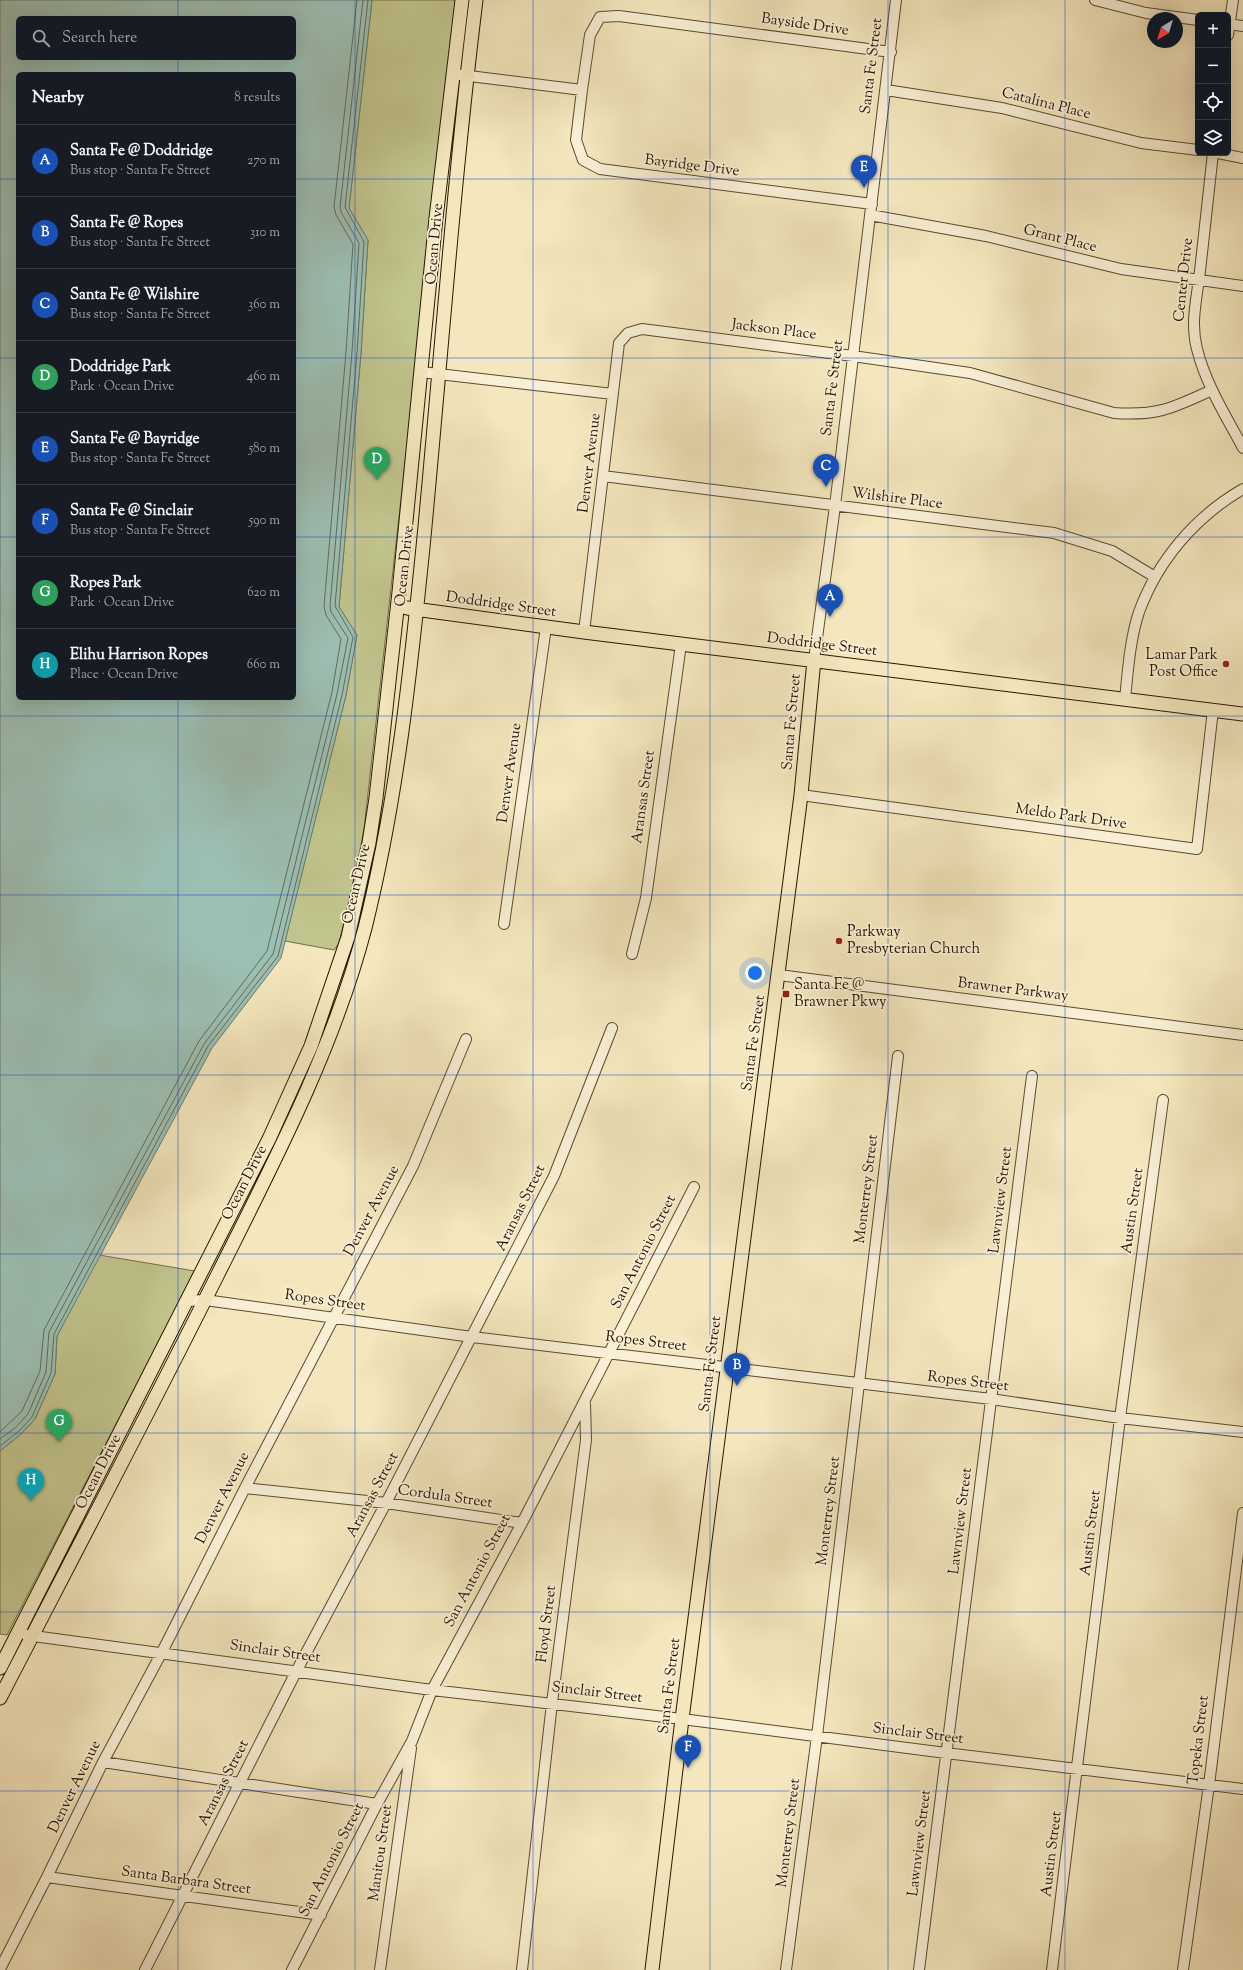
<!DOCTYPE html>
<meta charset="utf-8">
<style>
:root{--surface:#171b24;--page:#20242c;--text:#f1f3f6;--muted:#9ea1a6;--line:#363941;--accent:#1a73e8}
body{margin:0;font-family:"Sorts Mill Goudy",serif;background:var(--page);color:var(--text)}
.controls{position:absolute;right:12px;top:12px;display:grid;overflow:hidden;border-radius:6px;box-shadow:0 4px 16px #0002}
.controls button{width:36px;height:36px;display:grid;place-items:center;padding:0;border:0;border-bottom:1px solid var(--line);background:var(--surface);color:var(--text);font:20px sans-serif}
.compass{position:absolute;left:1147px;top:12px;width:36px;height:36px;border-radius:50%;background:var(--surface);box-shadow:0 4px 16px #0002;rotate:218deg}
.you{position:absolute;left:755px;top:973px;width:14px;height:14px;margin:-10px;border:3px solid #fff;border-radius:50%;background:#1a73e8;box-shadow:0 0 0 6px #1a73e833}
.badge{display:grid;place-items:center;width:26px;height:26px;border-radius:50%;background:var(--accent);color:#fff;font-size:13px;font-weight:700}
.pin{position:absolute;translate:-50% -33px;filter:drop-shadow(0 1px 2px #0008)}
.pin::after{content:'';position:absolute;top:21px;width:14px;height:12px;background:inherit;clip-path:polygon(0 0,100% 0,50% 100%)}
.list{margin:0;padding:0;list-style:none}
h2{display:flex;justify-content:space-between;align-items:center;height:52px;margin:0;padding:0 16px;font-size:17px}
h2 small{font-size:13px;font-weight:400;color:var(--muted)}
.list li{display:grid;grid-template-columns:26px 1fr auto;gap:12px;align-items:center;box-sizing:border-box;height:72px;padding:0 16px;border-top:1px solid var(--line)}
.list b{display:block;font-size:15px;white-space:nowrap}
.list p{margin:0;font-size:13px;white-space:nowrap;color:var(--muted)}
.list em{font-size:13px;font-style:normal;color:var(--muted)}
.icon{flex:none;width:22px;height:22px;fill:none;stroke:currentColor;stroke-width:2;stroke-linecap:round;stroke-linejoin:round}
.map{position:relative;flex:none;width:1243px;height:1970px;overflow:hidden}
.search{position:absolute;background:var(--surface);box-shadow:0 4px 16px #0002;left:16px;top:16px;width:280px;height:44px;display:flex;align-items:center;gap:10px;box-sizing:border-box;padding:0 14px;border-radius:6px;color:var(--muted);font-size:15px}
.panel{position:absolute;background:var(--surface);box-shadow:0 4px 16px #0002;left:16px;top:72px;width:280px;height:628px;border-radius:6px}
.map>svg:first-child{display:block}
.green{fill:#c1c48d;stroke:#746e47}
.water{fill:#9cbfb3;stroke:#6d7c6c;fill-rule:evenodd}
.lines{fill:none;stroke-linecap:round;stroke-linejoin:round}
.shore{stroke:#616b5a;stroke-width:1}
.minor-casing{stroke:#5a4b30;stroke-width:12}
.major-casing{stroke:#261701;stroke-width:15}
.minor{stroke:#f8efd4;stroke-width:10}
.major{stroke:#f4e7bd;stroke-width:13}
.grid{fill:none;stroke:#1d4ed8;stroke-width:1;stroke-opacity:0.55}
.poi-dot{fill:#8f2418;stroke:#f8efd4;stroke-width:1.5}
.labels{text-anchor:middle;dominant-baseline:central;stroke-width:3.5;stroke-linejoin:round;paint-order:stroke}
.street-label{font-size:15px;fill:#261701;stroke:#f8efd4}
.poi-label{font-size:15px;fill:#261701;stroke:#f8efd4;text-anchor:start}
</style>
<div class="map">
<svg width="1243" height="1970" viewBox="0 0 1243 1970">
<rect width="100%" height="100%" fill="#f4e7bd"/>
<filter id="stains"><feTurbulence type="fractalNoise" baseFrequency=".005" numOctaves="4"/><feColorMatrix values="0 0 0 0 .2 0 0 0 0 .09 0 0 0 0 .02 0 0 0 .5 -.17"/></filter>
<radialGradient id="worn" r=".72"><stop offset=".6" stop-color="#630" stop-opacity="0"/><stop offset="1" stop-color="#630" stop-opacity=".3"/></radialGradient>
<path class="green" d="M372 0H457L364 829 355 877 339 943 334 950 285 941 346 695 357 635 339 607 361 353 368 240 349 208Z
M99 1255 195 1271 7 1635 0 1634V1451L21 1434 35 1419 55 1374 57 1336Z"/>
<path class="water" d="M0 0H372L349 208 368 240 361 353 339 607 357 635 346 695 281 958 212 1048 57 1336 55 1374 35 1419 21 1434 0 1451ZM18 18H294V58H18ZM18 74H294V698H18Z"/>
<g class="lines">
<path class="shore" d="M0 1432 22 1411 40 1371 44 1330 199 1041 267 951 332 692 341 639 326 615 324 606 346 352 353 244 336 215 334 207 357 0
M0 1439 15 1428 28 1414 46 1372 49 1332 204 1044 273 954 337 694 348 638 331 612 330 606 352 352 359 243 341 212 340 207 363 0
M0 1446 19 1431 32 1417 51 1373 54 1334 208 1046 278 956 342 695 353 637 335 606 357 353 364 242 345 207 368 0"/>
<g class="minor-casing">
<path id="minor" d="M1095 0 1146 13 1198 20
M1228 24 1243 26
M1228 35 1233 0
M453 74 582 90
M886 90 1002 108 1141 143 1198 150
M1213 153C1209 192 1204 232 1200 271 1197 298 1190 322 1197 349 1206 385 1226 416 1243 448
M1218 153 1243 158
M872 204 600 169 583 160 576 140 582 90 590 35 600 17 619 16 891 52
M870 215 986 236 1121 269 1243 286
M421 372 613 394
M603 476 1054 533 1112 551 1155 577
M584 632 619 343 628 333 642 329 853 356 970 373 1114 413C1158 416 1173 408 1212 390
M814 660 835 506 896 0
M1125 699C1128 670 1130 639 1139 612 1158 560 1196 516 1243 489
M801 795 1197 849 1213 710
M504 924 546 627
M632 954 646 898 681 644
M779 975 1243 1035
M188 1301 205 1300 472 1337 991 1399 1120 1418 1243 1432
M245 1488 386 1503 522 1523
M26 1635 432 1690 682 1719 946 1753 1243 1789
M103 1762 377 1804
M47 1877 321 1915
M0 1969 47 1877 103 1762 162 1652 245 1488 413 1166 466 1039
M145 1970 297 1670 386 1503 554 1176 612 1028
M292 1970 377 1804 412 1741 432 1690 522 1523 694 1187
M380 1970 411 1748
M522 1970 552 1703 586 1440 585 1404
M786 1970 817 1736 898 1056
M919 1970 1032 1076
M1052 1970 1120 1418 1163 1100
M1183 1970 1209 1785 1243 1513"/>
</g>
<g class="major-casing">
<path id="major" d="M407 608 584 632 1243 714
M0 1668 269 1139 311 1046 348 937 369 843 376 798 399 592 436 218 462 0
M0 1698C73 1557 147 1416 218 1274 274 1162 333 1050 365 928 397 800 411 668 424 537 441 358 454 178 476 0
M652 1970 682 1719 801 795 814 660"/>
</g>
<use href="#minor" class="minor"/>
<use href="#major" class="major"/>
</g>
<path class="grid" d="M178 0V18M355 0V1970M533 0V1970M710 0V1970M888 0V1970M1065 0V1970M178 58V74M0 179H18M294 179H1243M0 358H18M294 358H1243M0 537H18M294 537H1243M178 698V1970M0 716H1243M0 895H1243M0 1075H1243M0 1254H1243M0 1433H1243M0 1612H1243M0 1791H1243"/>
<g class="poi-dot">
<circle cx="1226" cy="664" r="4"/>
<circle cx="839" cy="941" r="4"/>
<rect x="782" y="990" width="8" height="8" rx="2"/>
</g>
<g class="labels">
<g class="street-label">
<text transform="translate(805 25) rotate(8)">Bayside Drive</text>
<text transform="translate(872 66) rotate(-83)">Santa Fe Street</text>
<text transform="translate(1046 104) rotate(14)">Catalina Place</text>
<text transform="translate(692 166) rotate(7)">Bayridge Drive</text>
<text transform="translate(1060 239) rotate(14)">Grant Place</text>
<text transform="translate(435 244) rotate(-85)">Ocean Drive</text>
<text transform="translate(1184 280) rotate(-84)">Center Drive</text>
<text transform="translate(774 330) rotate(7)">Jackson Place</text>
<text transform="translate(833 388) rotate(-83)">Santa Fe Street</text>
<text transform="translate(590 463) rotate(-83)">Denver Avenue</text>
<text transform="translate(897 499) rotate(7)">Wilshire Place</text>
<text transform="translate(405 566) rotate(-84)">Ocean Drive</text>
<text transform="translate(501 605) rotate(8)">Doddridge Street</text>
<text transform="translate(822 645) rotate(7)">Doddridge Street</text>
<text transform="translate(792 722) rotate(-85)">Santa Fe Street</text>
<text transform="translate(510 773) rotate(-82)">Denver Avenue</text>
<text transform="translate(644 797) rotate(-82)">Aransas Street</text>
<text transform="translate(1071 817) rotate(8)">Meldo Park Drive</text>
<text transform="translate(357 884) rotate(-77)">Ocean Drive</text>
<text transform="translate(1013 990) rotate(7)">Brawner Parkway</text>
<text transform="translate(754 1043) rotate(-82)">Santa Fe Street</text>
<text transform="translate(245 1183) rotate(-63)">Ocean Drive</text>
<text transform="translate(867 1189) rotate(-83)">Monterrey Street</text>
<text transform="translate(1001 1200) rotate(-83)">Lawnview Street</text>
<text transform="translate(521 1208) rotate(-64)">Aransas Street</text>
<text transform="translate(372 1211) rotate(-62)">Denver Avenue</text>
<text transform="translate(1133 1211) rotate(-82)">Austin Street</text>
<text transform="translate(644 1252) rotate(-63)">San Antonio Street</text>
<text transform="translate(325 1301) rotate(8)">Ropes Street</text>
<text transform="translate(646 1342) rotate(7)">Ropes Street</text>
<text transform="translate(711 1364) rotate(-83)">Santa Fe Street</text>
<text transform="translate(968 1382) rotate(7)">Ropes Street</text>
<text transform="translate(99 1472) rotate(-63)">Ocean Drive</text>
<text transform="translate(373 1495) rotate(-62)">Aransas Street</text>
<text transform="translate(445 1497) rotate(8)">Cordula Street</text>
<text transform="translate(223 1498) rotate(-63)">Denver Avenue</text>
<text transform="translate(829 1511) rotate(-83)">Monterrey Street</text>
<text transform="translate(961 1521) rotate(-83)">Lawnview Street</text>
<text transform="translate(1091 1533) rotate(-83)">Austin Street</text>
<text transform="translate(478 1571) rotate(-62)">San Antonio Street</text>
<text transform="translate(547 1624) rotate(-83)">Floyd Street</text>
<text transform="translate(275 1652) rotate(8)">Sinclair Street</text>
<text transform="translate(670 1686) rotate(-83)">Santa Fe Street</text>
<text transform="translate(597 1693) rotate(7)">Sinclair Street</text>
<text transform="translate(918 1734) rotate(7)">Sinclair Street</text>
<text transform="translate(1199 1740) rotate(-83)">Topeka Street</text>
<text transform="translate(224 1783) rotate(-63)">Aransas Street</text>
<text transform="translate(75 1787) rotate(-64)">Denver Avenue</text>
<text transform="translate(789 1833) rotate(-83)">Monterrey Street</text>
<text transform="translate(920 1843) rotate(-83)">Lawnview Street</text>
<text transform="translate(381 1853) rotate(-82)">Manitou Street</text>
<text transform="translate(1052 1854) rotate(-83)">Austin Street</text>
<text transform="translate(332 1860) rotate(-63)">San Antonio Street</text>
<text transform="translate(186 1881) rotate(8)">Santa Barbara Street</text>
</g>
<g class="poi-label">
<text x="1218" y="655" text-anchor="end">Lamar Park<tspan x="1218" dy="17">Post Office</tspan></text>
<text x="847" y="932">Parkway<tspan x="847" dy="17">Presbyterian Church</tspan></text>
<text x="794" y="985">Santa Fe @<tspan x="794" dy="17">Brawner Pkwy</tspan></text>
</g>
</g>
<rect width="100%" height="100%" filter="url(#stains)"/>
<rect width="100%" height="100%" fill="url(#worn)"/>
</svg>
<div class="controls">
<button>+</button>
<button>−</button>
<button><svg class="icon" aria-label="locate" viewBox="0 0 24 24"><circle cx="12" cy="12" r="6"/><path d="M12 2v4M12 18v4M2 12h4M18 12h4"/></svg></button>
<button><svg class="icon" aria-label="layers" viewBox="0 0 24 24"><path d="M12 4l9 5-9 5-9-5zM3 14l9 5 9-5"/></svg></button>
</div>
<svg class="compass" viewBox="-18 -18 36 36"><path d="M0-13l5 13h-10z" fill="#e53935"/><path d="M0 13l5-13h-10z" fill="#9ea1a6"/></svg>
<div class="you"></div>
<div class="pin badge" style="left:830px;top:617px;background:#1a4fb4">A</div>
<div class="pin badge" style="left:737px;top:1386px;background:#1a4fb4">B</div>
<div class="pin badge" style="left:826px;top:487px;background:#1a4fb4">C</div>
<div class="pin badge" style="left:377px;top:480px;background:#2e9e5b">D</div>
<div class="pin badge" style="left:864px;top:188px;background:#1a4fb4">E</div>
<div class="pin badge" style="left:688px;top:1768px;background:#1a4fb4">F</div>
<div class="pin badge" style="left:59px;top:1442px;background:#2e9e5b">G</div>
<div class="pin badge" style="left:31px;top:1501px;background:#0f9aa8">H</div>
<div class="search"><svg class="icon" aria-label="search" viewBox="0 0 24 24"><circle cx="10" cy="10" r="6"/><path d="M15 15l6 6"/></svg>Search here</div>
<section class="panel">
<h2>Nearby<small>8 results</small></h2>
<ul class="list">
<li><span class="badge" style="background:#1a4fb4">A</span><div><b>Santa Fe @ Doddridge</b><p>Bus stop · Santa Fe Street</p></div><em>270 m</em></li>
<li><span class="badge" style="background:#1a4fb4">B</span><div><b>Santa Fe @ Ropes</b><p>Bus stop · Santa Fe Street</p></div><em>310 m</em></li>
<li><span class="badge" style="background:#1a4fb4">C</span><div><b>Santa Fe @ Wilshire</b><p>Bus stop · Santa Fe Street</p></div><em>360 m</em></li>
<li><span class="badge" style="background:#2e9e5b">D</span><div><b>Doddridge Park</b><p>Park · Ocean Drive</p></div><em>460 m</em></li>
<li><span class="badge" style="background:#1a4fb4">E</span><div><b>Santa Fe @ Bayridge</b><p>Bus stop · Santa Fe Street</p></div><em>580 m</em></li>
<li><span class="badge" style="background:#1a4fb4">F</span><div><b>Santa Fe @ Sinclair</b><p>Bus stop · Santa Fe Street</p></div><em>590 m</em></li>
<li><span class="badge" style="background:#2e9e5b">G</span><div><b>Ropes Park</b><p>Park · Ocean Drive</p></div><em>620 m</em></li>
<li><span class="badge" style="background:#0f9aa8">H</span><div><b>Elihu Harrison Ropes</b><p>Place · Ocean Drive</p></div><em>660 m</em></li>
</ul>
</section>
</div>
